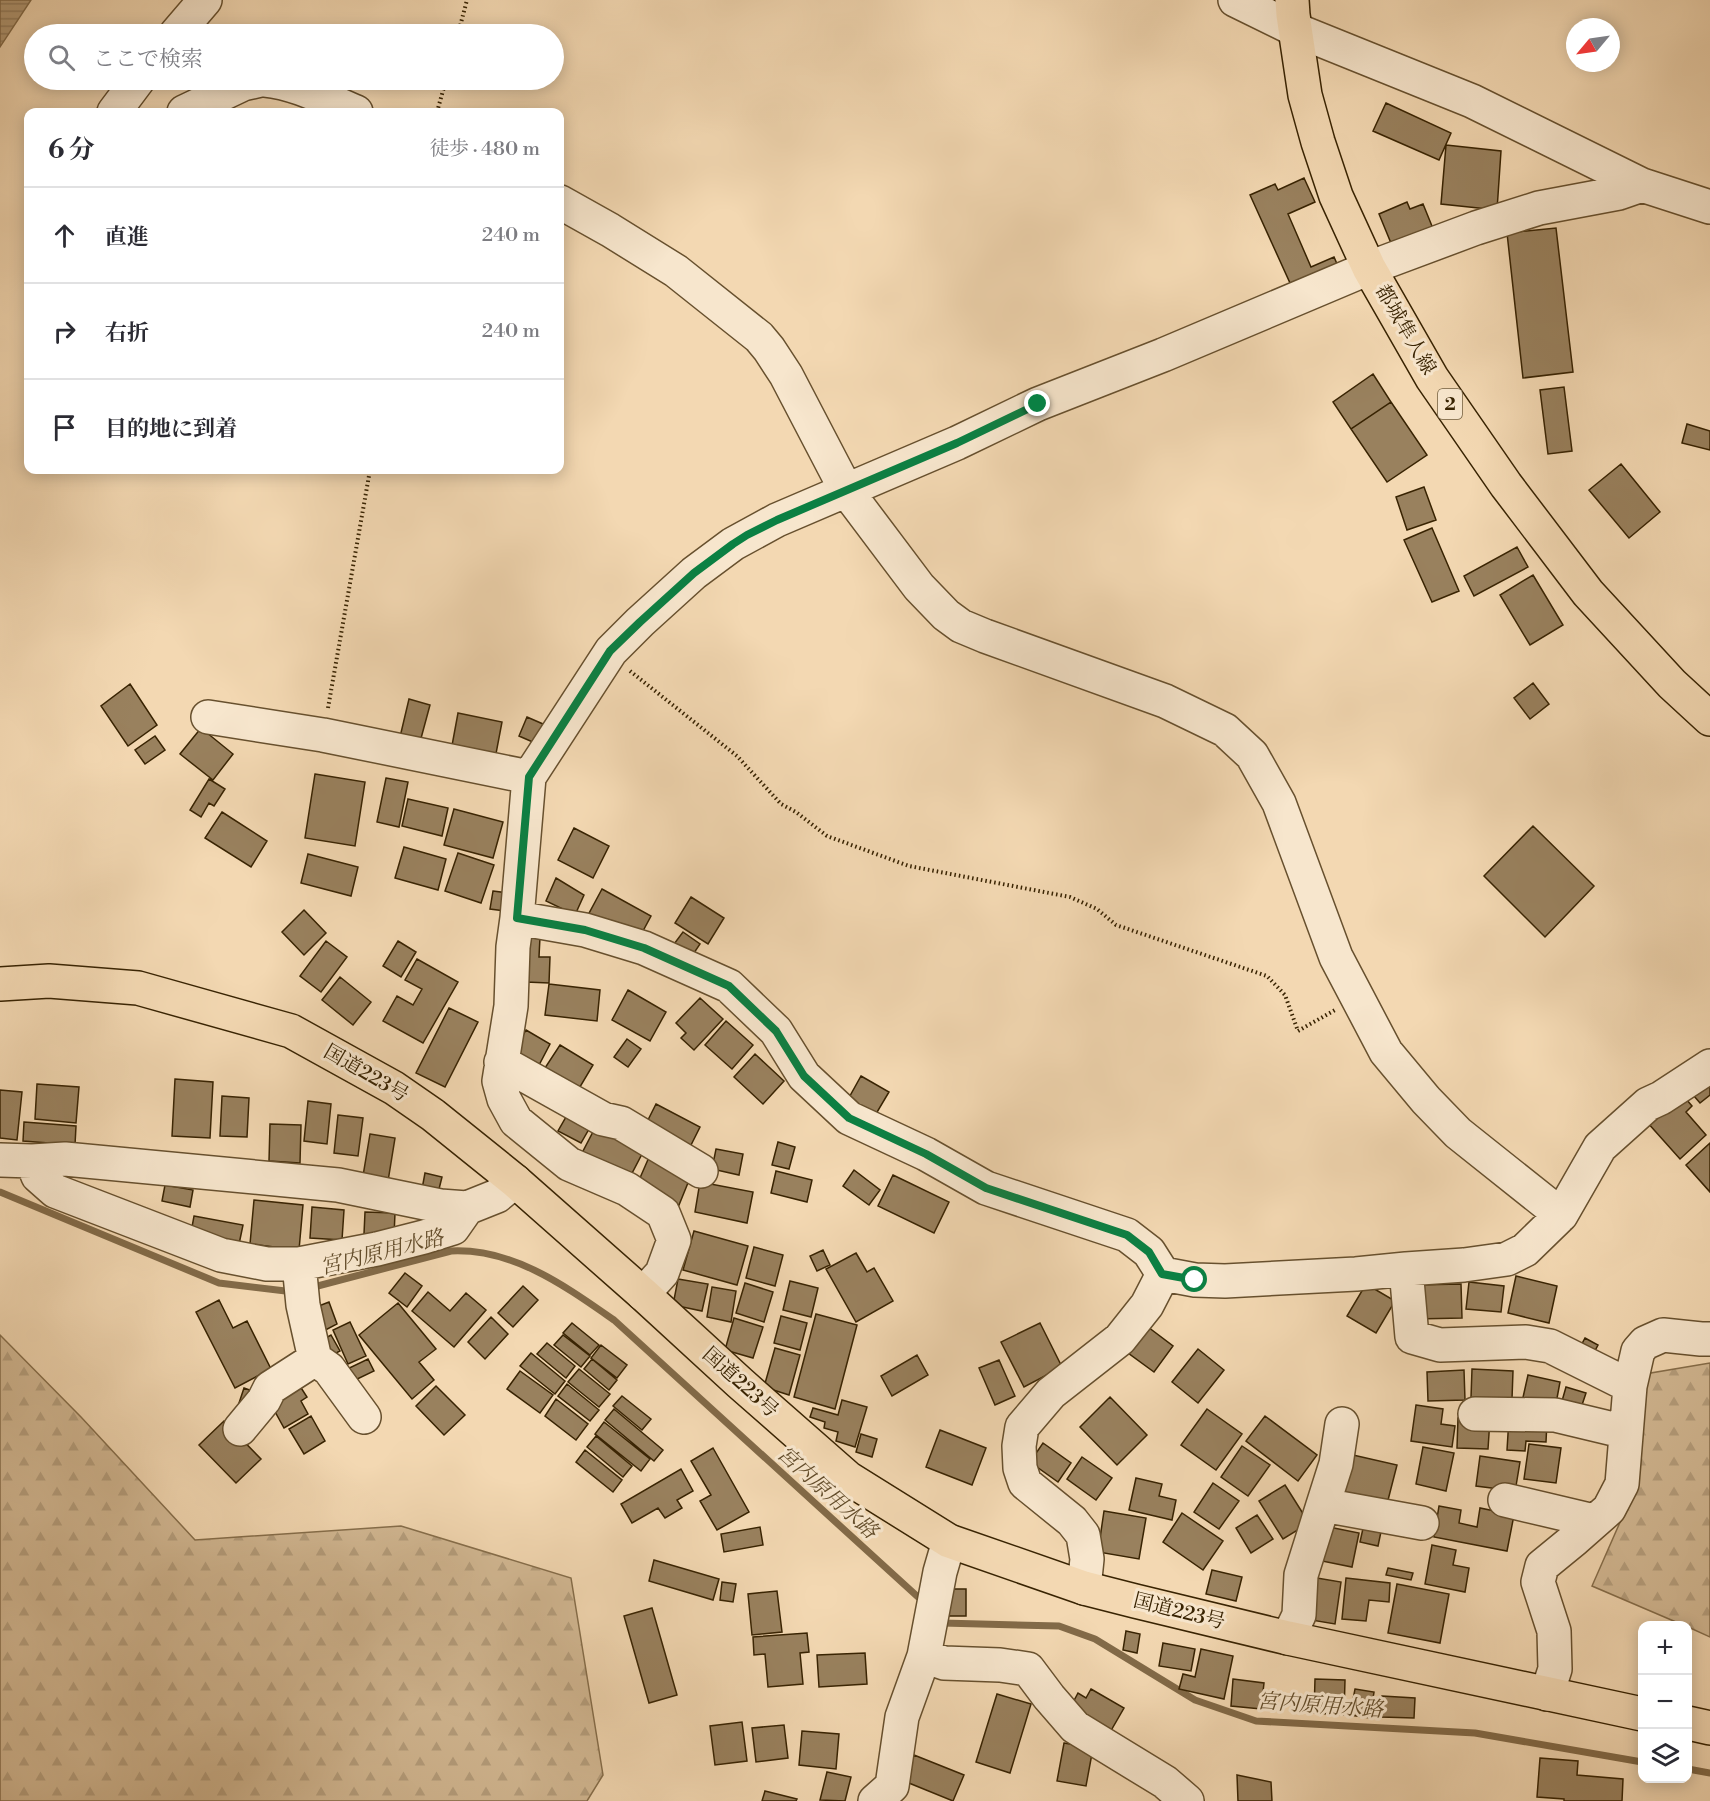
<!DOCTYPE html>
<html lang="ja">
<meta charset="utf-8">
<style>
:root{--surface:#fff;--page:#f2f2f3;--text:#2b2b33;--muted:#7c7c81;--line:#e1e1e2}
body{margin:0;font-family:"Libre Bodoni","Noto Serif JP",serif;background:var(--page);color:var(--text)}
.controls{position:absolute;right:18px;bottom:18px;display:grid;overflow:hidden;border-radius:12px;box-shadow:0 3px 15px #0003}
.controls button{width:54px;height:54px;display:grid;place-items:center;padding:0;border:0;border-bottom:2px solid var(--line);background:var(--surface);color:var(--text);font:30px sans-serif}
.compass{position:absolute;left:1566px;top:18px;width:54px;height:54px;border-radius:50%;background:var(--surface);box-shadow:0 3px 15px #0003;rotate:241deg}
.stop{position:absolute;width:18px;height:18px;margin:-14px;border:4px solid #0b8043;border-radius:50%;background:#fff}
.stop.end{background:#0b8043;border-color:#fff;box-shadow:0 2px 6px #0008}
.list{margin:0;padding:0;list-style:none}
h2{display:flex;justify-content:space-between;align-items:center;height:78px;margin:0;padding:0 24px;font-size:26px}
h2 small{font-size:20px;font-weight:400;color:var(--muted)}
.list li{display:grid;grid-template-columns:39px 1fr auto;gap:18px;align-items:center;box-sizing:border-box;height:96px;padding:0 24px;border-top:2px solid var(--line)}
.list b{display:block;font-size:22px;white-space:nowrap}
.list em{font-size:20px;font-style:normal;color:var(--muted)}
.icon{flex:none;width:33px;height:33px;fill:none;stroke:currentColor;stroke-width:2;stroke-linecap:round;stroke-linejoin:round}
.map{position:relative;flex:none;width:1710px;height:1801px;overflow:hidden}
.search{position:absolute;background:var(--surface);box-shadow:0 3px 15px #0003;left:24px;top:24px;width:540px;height:66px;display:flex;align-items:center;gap:15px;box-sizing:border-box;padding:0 21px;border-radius:33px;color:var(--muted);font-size:22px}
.panel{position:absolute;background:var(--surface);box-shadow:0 3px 15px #0003;left:24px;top:108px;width:540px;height:366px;border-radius:12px}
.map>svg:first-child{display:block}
.forest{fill:url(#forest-firs);stroke:#866e4b;stroke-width:1.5}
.water{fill:url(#water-rules);stroke:#826a48;stroke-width:1.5}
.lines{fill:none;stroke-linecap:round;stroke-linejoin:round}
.stream{stroke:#826a48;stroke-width:7}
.building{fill:#99815e;stroke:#382302;stroke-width:1.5}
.minor-casing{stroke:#67502e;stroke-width:36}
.major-casing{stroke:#382302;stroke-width:36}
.highway-casing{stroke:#382302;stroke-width:36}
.path{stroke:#382302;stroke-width:4;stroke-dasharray:1.5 3;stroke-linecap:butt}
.minor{stroke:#f7e6cd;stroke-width:33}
.major{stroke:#f3d8b2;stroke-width:33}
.highway{stroke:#f3d8b2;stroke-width:33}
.route{stroke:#0b8043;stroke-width:8}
.labels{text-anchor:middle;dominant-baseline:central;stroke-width:6;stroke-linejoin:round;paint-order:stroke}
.shield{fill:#f7e6cd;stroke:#715e3f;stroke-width:1.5}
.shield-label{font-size:18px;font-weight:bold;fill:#382302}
.street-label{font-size:20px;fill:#382302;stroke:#f7e6cd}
.water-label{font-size:21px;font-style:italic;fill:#634d2b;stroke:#f7e6cd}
</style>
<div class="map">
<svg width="1710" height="1801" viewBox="0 0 1710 1801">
<defs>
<pattern id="forest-firs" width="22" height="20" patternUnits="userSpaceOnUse" patternTransform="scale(1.5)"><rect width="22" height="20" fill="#d3b994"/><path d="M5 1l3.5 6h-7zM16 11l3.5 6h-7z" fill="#b69f7e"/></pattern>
<pattern id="water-rules" width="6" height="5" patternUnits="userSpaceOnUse" patternTransform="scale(1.5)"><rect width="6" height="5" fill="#b39a76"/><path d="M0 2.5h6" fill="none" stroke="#937d5f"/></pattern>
</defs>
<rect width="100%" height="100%" fill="#f3d8b2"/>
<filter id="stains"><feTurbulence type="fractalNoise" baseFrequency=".00333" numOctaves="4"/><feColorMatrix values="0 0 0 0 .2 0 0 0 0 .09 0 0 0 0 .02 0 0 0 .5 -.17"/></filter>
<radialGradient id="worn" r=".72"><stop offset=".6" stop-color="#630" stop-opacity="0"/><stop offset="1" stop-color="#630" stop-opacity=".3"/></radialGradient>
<path class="forest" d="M0 1335 81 1417 195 1540 401 1526 571 1578 603 1775 587 1801H0Z
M1710 1363V1637L1688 1627V1626L1683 1625 1592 1586 1639 1479 1645 1374Z"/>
<path class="water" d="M0 0H31L0 47Z"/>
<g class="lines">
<path class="stream" d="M0 1192 219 1283 294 1292
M310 1288 451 1251C513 1248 565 1286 614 1320L918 1597
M942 1623 1059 1626 1095 1639 1195 1700 1256 1721 1475 1733 1642 1762
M1688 1769 1710 1773"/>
</g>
<path class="building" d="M1386 103 1451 133 1439 160 1373 131Z
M1446 145 1501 151 1497 210 1441 204Z
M1304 178 1315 202 1288 214 1311 267 1334 257 1341 273 1295 294 1250 195 1275 184 1278 190Z
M1407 202 1410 209 1423 204 1434 231 1393 248 1379 214Z
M1556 228 1573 372 1523 378 1507 233Z
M1373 374 1391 402 1351 429 1333 402Z
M1564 387 1572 451 1548 454 1540 390Z
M1391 402 1427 455 1387 482 1351 429Z
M1687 424 1710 431V450L1682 443Z
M1621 464 1660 512 1629 538 1589 490Z
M1424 487 1436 520 1407 530 1396 497Z
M1432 528 1459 591 1432 602 1404 540Z
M1517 547 1528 567 1474 596 1464 576Z
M1533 575 1563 625 1530 645 1500 595Z
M1533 683 1549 704 1530 719 1514 698Z
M130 684 157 725 128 746 101 706Z
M409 699 430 705 420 742 400 737Z
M458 713 502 722 495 759 451 751Z
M527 717 543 724 535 743 519 736Z
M201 728 233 754 213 780 180 754Z
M155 736 165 750 145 764 135 750Z
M315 774 365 782 355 846 305 838Z
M386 778 408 782 399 827 377 822Z
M209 779 225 789 214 806 209 803 201 817 190 810Z
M408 799 448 808 442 836 402 826Z
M454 809 503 822 493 858 444 845Z
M222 812 267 841 251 867 205 838Z
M1533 826 1594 886 1545 937 1484 876Z
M574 828 609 846 593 878 558 860Z
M404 847 446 859 438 890 395 878Z
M458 853 494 865 481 903 445 891Z
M308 854 358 867 351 896 301 883Z
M556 878 584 895 575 915 546 901Z
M602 889 651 916 636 944 587 917Z
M493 891 508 893 505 911 490 909Z
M691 897 724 918 708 944 675 923Z
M304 910 326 933 304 955 282 932Z
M683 932 700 944 692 956 674 944Z
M527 936 540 937 539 957H550L549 983 526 982Z
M326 941 347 957 321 992 300 976Z
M398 941 416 952 401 977 383 966Z
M417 959 458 982 423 1043 383 1021 397 996 413 1005 422 989 405 980Z
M340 977 371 1002 353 1025 322 1000Z
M549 984 600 990 597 1021 545 1015Z
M628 990 666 1012 650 1041 612 1020Z
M700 998 723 1019 694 1050 681 1038 686 1033 676 1023Z
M449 1008 478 1022 445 1087 416 1073Z
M726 1021 753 1045 732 1069 705 1045Z
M526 1030 550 1044 538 1067 513 1053Z
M627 1039 641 1049 628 1067 614 1057Z
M560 1045 593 1065 577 1092 543 1071Z
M755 1054 784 1081 763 1104 734 1077Z
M1710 1072V1095L1700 1103 1688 1089Z
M861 1076 889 1092 873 1119 846 1103Z
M175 1079 213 1082 210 1138 172 1136Z
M37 1084 79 1087 76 1123 35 1119Z
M0 1090 22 1092 17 1140 0 1138Z
M1680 1092 1692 1106 1686 1112 1706 1135 1680 1159 1647 1122Z
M222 1096 249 1098 247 1137 220 1136Z
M308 1101 331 1104 327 1144 304 1141Z
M656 1104 700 1127 690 1147 646 1124Z
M570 1110 593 1122 581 1143 558 1131Z
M338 1115 363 1118 358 1156 334 1153Z
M24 1122 76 1126 75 1145 23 1141Z
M270 1124 301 1125 300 1163 269 1161Z
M595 1128 643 1152 629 1179 581 1155Z
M370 1134 395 1138 388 1181 363 1176Z
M778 1142 795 1147 789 1169 772 1165Z
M1710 1143V1192L1686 1165Z
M716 1149 743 1154 739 1175 712 1169Z
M650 1155 692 1173 679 1205 636 1187Z
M854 1170 880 1190 869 1205 843 1186Z
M776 1171 812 1180 807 1202 771 1193Z
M425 1173 442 1177 438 1193 422 1189Z
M893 1175 949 1202 934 1233 878 1206Z
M700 1182 753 1192 747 1223 695 1212Z
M165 1185 193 1190 190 1207 162 1201Z
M254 1200 303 1205 299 1250 250 1244Z
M312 1207 344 1210 342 1240 310 1238Z
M365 1212 395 1213 394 1236 364 1234Z
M194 1216 243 1225 238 1249 190 1238Z
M694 1231 748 1246 737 1285 683 1270Z
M754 1247 783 1255 775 1286 746 1278Z
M823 1250 830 1265 817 1271 810 1256Z
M856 1253 867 1272 874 1268 893 1301 856 1322 826 1269Z
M405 1273 422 1286 407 1307 389 1293Z
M1516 1276 1557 1286 1549 1323 1508 1313Z
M678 1279 708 1284 702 1311 673 1305Z
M790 1281 818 1288 811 1317 783 1310Z
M1469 1282 1504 1286 1501 1312 1466 1309Z
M745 1283 773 1292 764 1322 736 1313Z
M1366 1284 1395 1301 1376 1333 1347 1316Z
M1461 1284 1462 1318 1415 1319V1285Z
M523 1286 538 1300 513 1327 498 1313Z
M712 1287 736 1291 731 1322 707 1317Z
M428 1292 450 1311 466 1293 486 1310 454 1347 412 1311Z
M219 1300 233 1328 247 1321 271 1369 235 1388 196 1312Z
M329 1302 337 1324 314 1336 311 1309Z
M398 1303 436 1349 419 1362 434 1380 412 1399 359 1335Z
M816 1314 857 1325 835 1409 794 1397Z
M781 1316 807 1323 800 1350 774 1343Z
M491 1317 508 1334 485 1359 468 1342Z
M734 1318 763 1327 753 1358 725 1350Z
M350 1322 366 1356 348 1364 333 1330Z
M572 1323 599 1345 590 1355 563 1333Z
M1040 1323 1062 1367 1024 1387 1001 1342Z
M1144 1324 1173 1346 1154 1372 1124 1350Z
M331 1335 340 1351 323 1360 315 1344Z
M563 1335 590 1356 581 1367 554 1345Z
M1585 1338 1598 1345 1589 1362 1576 1355Z
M547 1343 575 1366 566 1378 537 1354Z
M601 1345 627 1365 617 1378 591 1358Z
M775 1348 800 1355 789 1395 764 1387Z
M1198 1349 1224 1370 1198 1403 1172 1382Z
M531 1353 565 1381 555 1394 520 1366Z
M917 1355 928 1375 892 1396 881 1376Z
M368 1359 374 1371 349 1383 343 1371Z
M592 1359 617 1380 609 1390 584 1369Z
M999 1360 1015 1396 995 1405 979 1368Z
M579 1369 610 1394 599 1407 568 1382Z
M1472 1369 1513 1371 1512 1399 1471 1398Z
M1464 1370 1465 1400 1428 1401 1427 1372Z
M520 1371 553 1395 540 1413 507 1389Z
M1528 1375 1560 1382 1555 1409 1522 1402Z
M296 1380 307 1397 301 1401 308 1414 284 1428 268 1399Z
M567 1384 599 1410 590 1421 558 1396Z
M436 1386 465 1415 444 1435 416 1406Z
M1566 1387 1586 1393 1579 1414 1560 1408Z
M244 1388 255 1392 248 1410 238 1406Z
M622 1396 651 1419 642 1430 613 1406Z
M1110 1397 1147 1435 1117 1465 1080 1427Z
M556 1399 588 1424 576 1440 545 1416Z
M842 1400 867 1407 855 1447 836 1441 838 1432 824 1428 825 1422 810 1417 813 1408 838 1415Z
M1416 1405 1443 1409 1441 1424 1455 1426 1452 1447 1411 1441Z
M614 1409 663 1450 654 1461 605 1420Z
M1207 1409 1242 1434 1216 1470 1181 1445Z
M311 1416 325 1441 304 1454 289 1429Z
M1265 1416 1317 1455 1298 1481 1246 1441Z
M1458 1418 1490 1419 1488 1449 1457 1448Z
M1509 1418 1547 1421 1546 1442 1526 1441 1525 1451 1507 1450Z
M224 1421 261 1459 236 1483 199 1445Z
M604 1422 650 1459 641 1471 595 1434Z
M940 1430 986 1448 972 1485 926 1467Z
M861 1434 877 1439 872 1457 856 1452Z
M596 1436 632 1466 623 1477 587 1447Z
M1043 1443 1071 1463 1058 1482 1030 1462Z
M1529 1444 1561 1448 1556 1483 1524 1479Z
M1242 1446 1270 1465 1248 1496 1221 1477Z
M1423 1447 1454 1453 1446 1491 1416 1484Z
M713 1448 749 1512 717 1530 700 1501 711 1495 691 1461Z
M585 1450 622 1480 613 1492 576 1462Z
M1353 1455 1397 1465 1387 1504 1344 1494Z
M1480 1456 1520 1462 1516 1486 1500 1484 1499 1489 1476 1486Z
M1082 1457 1112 1478 1096 1500 1067 1479Z
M681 1469 693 1491 677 1500 682 1508 665 1518 658 1508 632 1523 621 1504Z
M1136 1478 1162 1484 1159 1496 1176 1500 1172 1520 1129 1510Z
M1213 1483 1239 1501 1219 1529 1194 1512Z
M1285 1485 1309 1523 1283 1539 1259 1501Z
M1439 1506 1461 1510 1459 1523 1477 1527 1480 1508 1514 1515 1507 1551 1434 1537Z
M1104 1511 1146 1518 1139 1559 1098 1552Z
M1182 1513 1223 1541 1203 1570 1163 1542Z
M1257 1515 1273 1539 1251 1553 1236 1528Z
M1364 1524 1382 1527 1378 1546 1360 1542Z
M1324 1526 1359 1533 1352 1567 1317 1560Z
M760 1527 763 1545 724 1552 721 1534Z
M1432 1545 1456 1550 1453 1565 1469 1568 1465 1592 1425 1584Z
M654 1560 719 1579 713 1600 649 1581Z
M1388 1568 1413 1573 1411 1580 1386 1575Z
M1212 1570 1242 1577 1236 1601 1206 1594Z
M1311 1577 1341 1582 1335 1624 1305 1619Z
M1346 1578 1390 1583 1389 1602 1369 1600 1366 1621 1342 1619Z
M722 1582 736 1584 733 1602 720 1600Z
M1397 1584 1449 1594 1440 1643 1388 1633Z
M938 1589H966V1616H938Z
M777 1591 782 1632 752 1635 748 1594Z
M652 1608 677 1695 649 1703 624 1616Z
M1126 1631 1140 1634 1137 1653 1123 1650Z
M807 1633 809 1652 800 1653 803 1684 768 1687 765 1654 754 1655 753 1637Z
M1163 1643 1195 1649 1191 1671 1159 1666Z
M1201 1649 1233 1656 1224 1699 1179 1689 1183 1674 1195 1677Z
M865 1653 867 1684 819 1687 817 1655Z
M1233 1679 1264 1683 1261 1709 1231 1706Z
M1315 1679 1345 1680 1344 1715 1314 1713Z
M1091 1689 1124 1708 1109 1734 1069 1710 1078 1693 1086 1698Z
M1355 1689 1374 1692 1370 1718 1350 1715Z
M997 1694 1031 1704 1010 1773 976 1762Z
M1382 1696 1415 1698 1414 1718 1381 1717Z
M742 1722 747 1761 715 1765 710 1726Z
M784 1725 788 1758 756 1762 752 1728Z
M802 1731 839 1734 836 1769 799 1765Z
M1064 1743 1093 1748 1086 1786 1057 1781Z
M914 1755 964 1775 953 1801 904 1781Z
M1540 1758 1578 1761 1577 1775 1623 1779 1622 1801H1564V1799L1537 1797Z
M827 1772 851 1777 845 1801 820 1800Z
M1237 1775 1271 1782 1272 1801H1238Z
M765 1791 797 1799 796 1801H762Z"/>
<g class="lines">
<g class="minor-casing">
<path id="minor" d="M1235 0 1296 30 1472 101 1642 185 1710 207
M176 34 205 0
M265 80C297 83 327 100 356 112
M114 112 138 80
M184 112 243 84 261 80
M560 202 610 230 676 271 759 337 769 349 786 375 846 490 919 587 946 615 961 626 985 636 1165 701 1225 730 1252 755 1279 803 1336 957 1386 1052 1426 1100 1458 1133 1561 1215
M208 717 323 735 529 777
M517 918 585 930 644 948 729 986 776 1031 804 1076 849 1118 926 1154 986 1188 1127 1235 1149 1252 1163 1274 1195 1280 1225 1281 1356 1274 1406 1269 1464 1265 1507 1259 1525 1250 1561 1215 1600 1147 1648 1104 1661 1098 1710 1066
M501 1062 603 1119 621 1123 701 1171
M0 1160 32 1161 65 1159 338 1185 440 1206 467 1208 497 1196 515 1181
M32 1161 38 1176 55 1191 221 1255 267 1264H299L377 1249 424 1237 453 1228 467 1208
M1406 1269 1412 1337 1440 1345 1526 1342 1550 1346 1630 1386
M643 1294 662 1273 674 1240 663 1213 627 1189 569 1164 516 1121 504 1099 499 1081 511 1006 513 947 517 918 529 777 611 651 640 622 694 573 733 544 777 520 957 443 1038 404 1163 355 1369 268 1476 228 1539 208 1619 193 1642 185
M315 1359 329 1369 364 1417
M1475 1414 1555 1415 1626 1432
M240 1429 264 1400 270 1388 315 1359 303 1305 299 1264
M1505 1500 1594 1521
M1323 1505 1336 1464 1342 1424
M1084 1588 1087 1559 1083 1535 1072 1521 1025 1483 1020 1468 1019 1446 1022 1427 1051 1393 1120 1339 1147 1305 1163 1274
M1288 1638 1299 1615 1301 1575 1323 1505 1422 1523
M924 1656 944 1663 1000 1665 1028 1669 1049 1697 1075 1727 1165 1782 1187 1801
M1547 1694 1555 1669 1554 1631 1538 1582 1542 1566 1575 1539 1609 1509 1622 1484 1630 1386 1638 1351 1645 1343 1663 1335 1701 1339H1710
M875 1801 892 1786 902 1717 924 1656 940 1572 949 1541"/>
</g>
<g class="major-casing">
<path id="major" d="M1292 0 1293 15 1305 95 1318 142 1336 196 1369 268 1432 378 1506 485 1588 593 1672 684 1710 719"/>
</g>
<g class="highway-casing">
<path id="highway" d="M0 984 49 981 138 988 291 1031 394 1088 433 1115 515 1181 643 1294 740 1383 848 1478 949 1541 1084 1588 1135 1601 1288 1638 1642 1714
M1688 1723 1710 1728"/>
</g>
<path class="path" d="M458 34 467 0
M437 112 446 80
M630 671 737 756 781 804 796 812 827 836 909 866 1070 897 1097 909 1116 925 1267 976 1285 995 1298 1031 1335 1010
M328 708 370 470"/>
<use href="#minor" class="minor"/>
<use href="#major" class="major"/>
<use href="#highway" class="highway"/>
</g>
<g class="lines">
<path class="route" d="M1038 404 957 443 777 520 747 535 733 544 694 573 640 622 610 651 529 777 517 918 585 930 644 948 729 986 776 1031 804 1076 849 1118 926 1154 986 1188 1127 1235 1149 1252 1162 1274 1195 1280"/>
</g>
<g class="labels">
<rect class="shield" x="1438" y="389" width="24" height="30" rx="4.5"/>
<g class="shield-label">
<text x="1450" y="404">2</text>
</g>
<g class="street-label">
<text transform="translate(1405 330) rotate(60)">都城隼人線</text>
<text transform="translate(366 1074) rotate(30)">国道223号</text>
<text transform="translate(740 1383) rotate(42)">国道223号</text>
<text transform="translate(1179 1612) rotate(14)">国道223号</text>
</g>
<g class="water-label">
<text transform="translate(382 1253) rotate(-14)">宮内原用水路</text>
<text transform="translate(827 1493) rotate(42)">宮内原用水路</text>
<text transform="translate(1320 1706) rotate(4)">宮内原用水路</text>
</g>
</g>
<rect width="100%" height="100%" filter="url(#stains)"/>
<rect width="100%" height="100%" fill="url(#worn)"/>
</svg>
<div class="controls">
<button>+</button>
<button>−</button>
<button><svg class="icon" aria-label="layers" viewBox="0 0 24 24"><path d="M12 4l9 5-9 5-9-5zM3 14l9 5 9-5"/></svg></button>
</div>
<svg class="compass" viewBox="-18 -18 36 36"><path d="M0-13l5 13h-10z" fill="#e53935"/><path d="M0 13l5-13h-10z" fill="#7c7c81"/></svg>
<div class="stop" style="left:1195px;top:1280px"></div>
<div class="stop end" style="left:1038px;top:404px"></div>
<div class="search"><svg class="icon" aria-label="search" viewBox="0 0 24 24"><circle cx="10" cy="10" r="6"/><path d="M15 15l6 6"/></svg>ここで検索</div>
<section class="panel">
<h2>6 分<small>徒歩 · 480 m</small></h2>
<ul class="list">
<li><svg class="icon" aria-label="ahead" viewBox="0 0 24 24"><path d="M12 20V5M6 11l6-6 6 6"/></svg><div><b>直進</b></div><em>240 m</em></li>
<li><svg class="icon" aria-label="right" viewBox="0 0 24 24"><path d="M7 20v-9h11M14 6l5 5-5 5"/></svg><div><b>右折</b></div><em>240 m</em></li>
<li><svg class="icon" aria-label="arrive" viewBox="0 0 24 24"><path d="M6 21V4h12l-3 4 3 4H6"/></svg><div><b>目的地に到着</b></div></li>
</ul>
</section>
</div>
